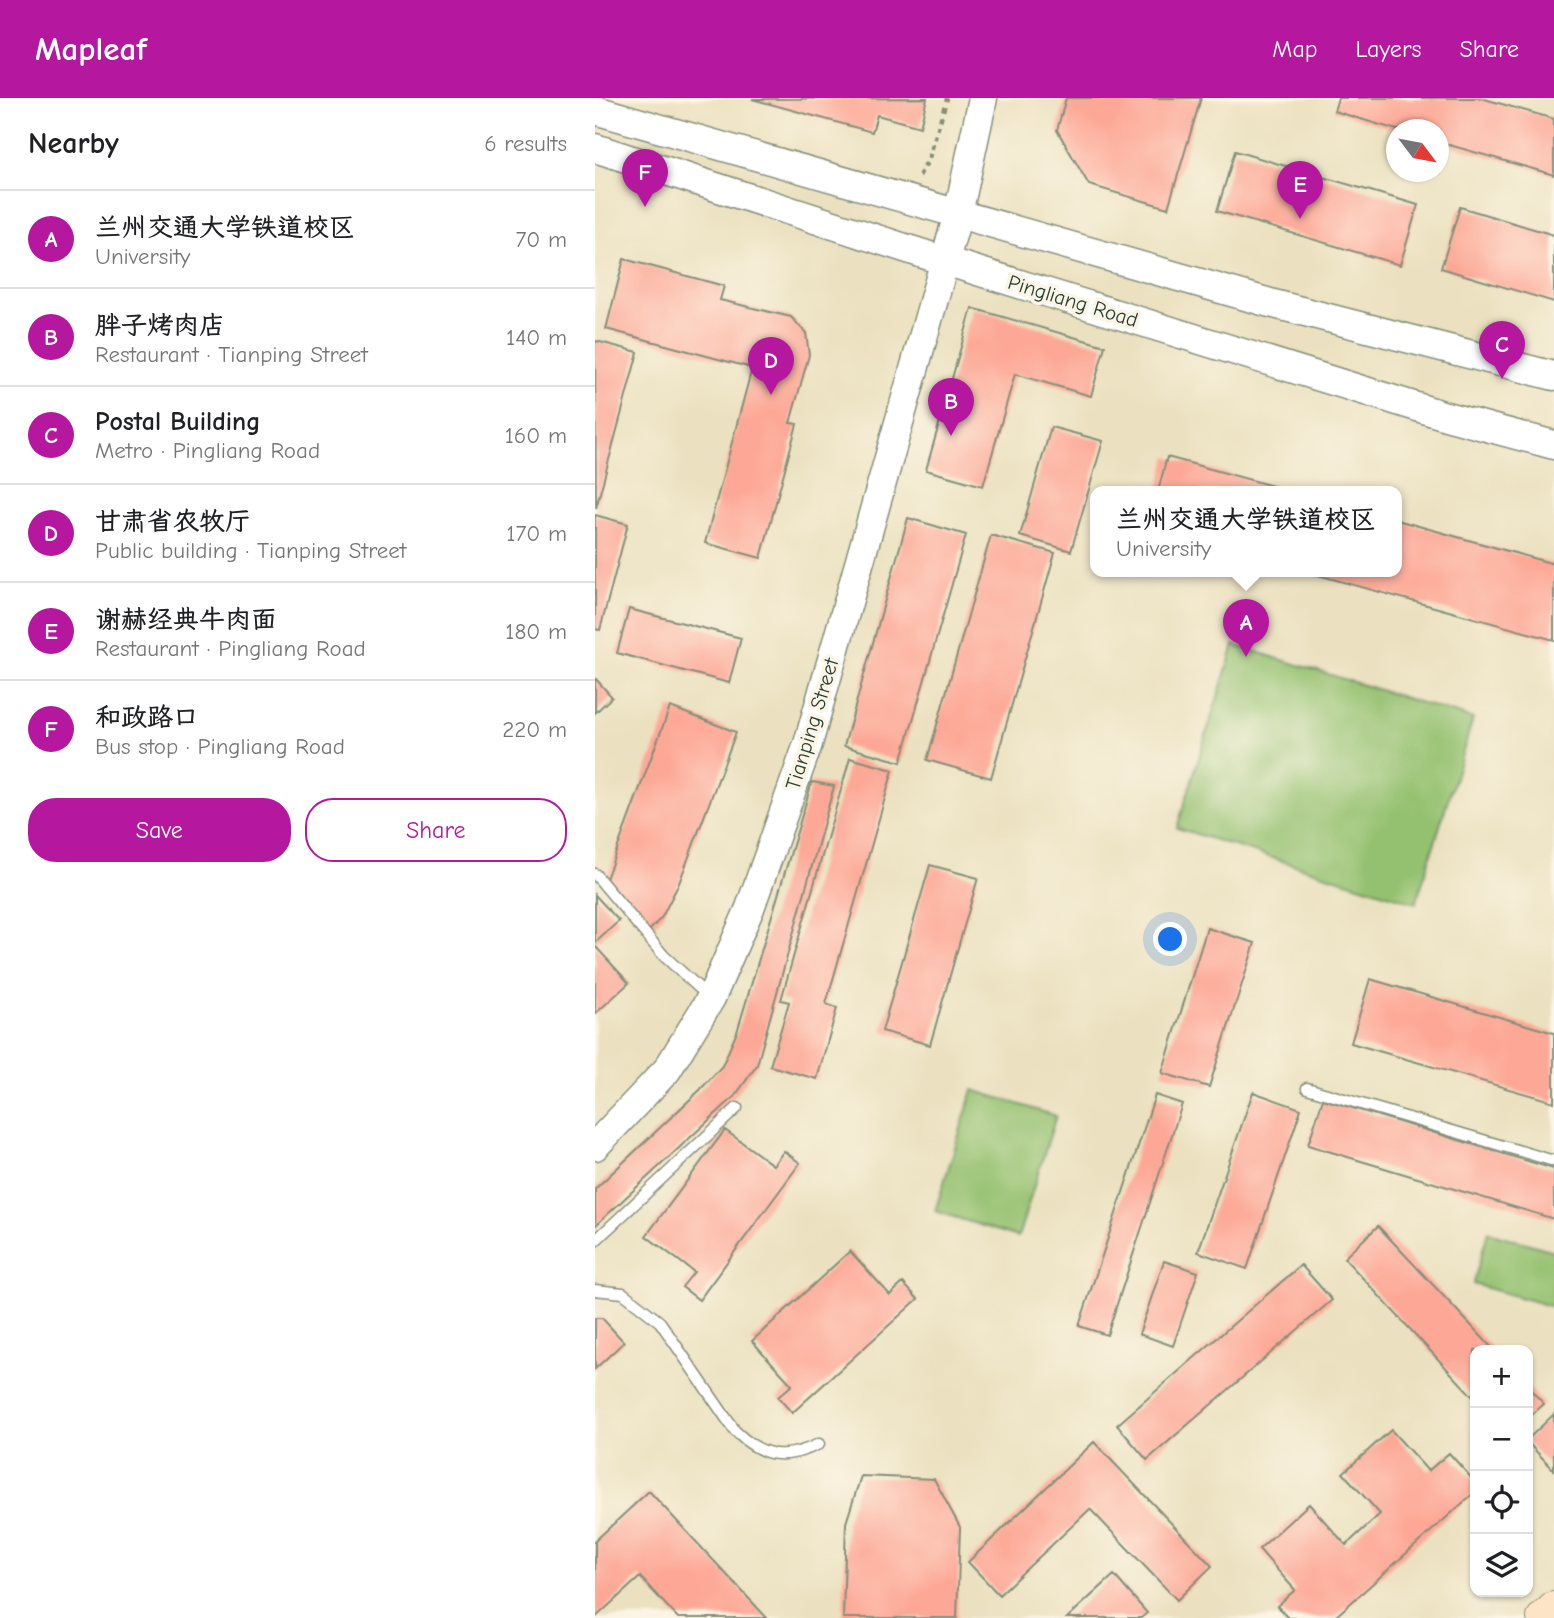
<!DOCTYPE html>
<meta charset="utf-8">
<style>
:root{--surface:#fff;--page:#f2f2f2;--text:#202124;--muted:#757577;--line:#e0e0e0;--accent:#b5179e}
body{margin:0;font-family:"Comic Neue","LXGW WenKai TC",sans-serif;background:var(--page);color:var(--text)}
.controls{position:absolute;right:21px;bottom:21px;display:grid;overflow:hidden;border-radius:14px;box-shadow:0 2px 5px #0004}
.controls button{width:63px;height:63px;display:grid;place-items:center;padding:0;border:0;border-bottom:2px solid var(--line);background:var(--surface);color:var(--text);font:35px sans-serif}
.compass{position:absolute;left:791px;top:21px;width:63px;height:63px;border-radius:50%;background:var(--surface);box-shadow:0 2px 5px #0004;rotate:122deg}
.you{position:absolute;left:576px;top:842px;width:24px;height:24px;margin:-18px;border:5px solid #fff;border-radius:50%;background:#1a73e8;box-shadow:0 0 0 10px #1a73e833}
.badge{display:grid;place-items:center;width:46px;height:46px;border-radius:50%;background:var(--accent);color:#fff;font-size:23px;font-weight:700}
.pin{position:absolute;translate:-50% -58px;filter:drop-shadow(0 2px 4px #0008)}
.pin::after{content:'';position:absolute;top:37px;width:24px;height:21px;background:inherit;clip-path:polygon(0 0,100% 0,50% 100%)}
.popup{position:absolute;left:495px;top:388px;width:312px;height:91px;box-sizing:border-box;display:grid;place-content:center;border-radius:14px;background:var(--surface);filter:drop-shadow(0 2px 5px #0005);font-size:23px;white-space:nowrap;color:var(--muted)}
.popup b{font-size:26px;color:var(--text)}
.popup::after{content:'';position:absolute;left:50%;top:100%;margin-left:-14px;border:14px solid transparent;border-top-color:var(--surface)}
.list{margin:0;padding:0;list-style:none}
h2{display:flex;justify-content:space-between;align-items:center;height:91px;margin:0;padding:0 28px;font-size:30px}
h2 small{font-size:23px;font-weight:400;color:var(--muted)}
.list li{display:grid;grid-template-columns:46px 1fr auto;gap:21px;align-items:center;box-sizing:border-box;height:98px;padding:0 28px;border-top:2px solid var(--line)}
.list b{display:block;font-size:26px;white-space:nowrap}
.list p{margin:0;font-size:23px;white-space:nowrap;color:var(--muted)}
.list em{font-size:23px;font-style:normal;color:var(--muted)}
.actions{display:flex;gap:14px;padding:21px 28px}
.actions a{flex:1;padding:16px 0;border:2px solid var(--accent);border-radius:28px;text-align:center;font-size:24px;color:var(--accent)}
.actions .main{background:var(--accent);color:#fff}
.icon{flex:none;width:38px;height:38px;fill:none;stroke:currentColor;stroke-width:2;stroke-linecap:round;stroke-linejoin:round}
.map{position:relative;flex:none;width:959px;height:1520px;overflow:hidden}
header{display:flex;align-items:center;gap:42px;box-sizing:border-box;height:98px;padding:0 35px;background:var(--accent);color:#fff}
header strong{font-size:33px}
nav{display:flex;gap:38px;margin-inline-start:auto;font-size:24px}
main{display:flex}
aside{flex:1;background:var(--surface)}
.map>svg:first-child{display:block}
.green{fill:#94c170;stroke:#5a7f52;stroke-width:2}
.building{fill:#fda896}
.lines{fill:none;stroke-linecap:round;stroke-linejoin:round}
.service-casing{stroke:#858f7a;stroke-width:13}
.tertiary-casing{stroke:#858f7a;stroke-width:31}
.secondary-casing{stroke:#858f7a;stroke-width:34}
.path{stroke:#858f7a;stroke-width:4.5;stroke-dasharray:5 5;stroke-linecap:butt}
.service{stroke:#fff;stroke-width:10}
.tertiary{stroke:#fff;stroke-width:28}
.secondary{stroke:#fee4c6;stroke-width:32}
.labels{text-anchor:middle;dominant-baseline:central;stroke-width:7;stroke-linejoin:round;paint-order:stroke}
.street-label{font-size:21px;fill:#1f3d34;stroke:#fcf5e5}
</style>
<header>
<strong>Mapleaf</strong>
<nav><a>Map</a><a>Layers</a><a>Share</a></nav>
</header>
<main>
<aside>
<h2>Nearby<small>6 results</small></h2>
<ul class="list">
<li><span class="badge">A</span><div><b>兰州交通大学铁道校区</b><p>University</p></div><em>70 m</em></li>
<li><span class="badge">B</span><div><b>胖子烤肉店</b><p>Restaurant · Tianping Street</p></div><em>140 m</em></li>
<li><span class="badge">C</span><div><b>Postal Building</b><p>Metro · Pingliang Road</p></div><em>160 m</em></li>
<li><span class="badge">D</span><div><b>甘肃省农牧厅</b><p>Public building · Tianping Street</p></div><em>170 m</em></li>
<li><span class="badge">E</span><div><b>谢赫经典牛肉面</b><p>Restaurant · Pingliang Road</p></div><em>180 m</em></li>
<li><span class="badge">F</span><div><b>和政路口</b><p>Bus stop · Pingliang Road</p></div><em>220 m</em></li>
</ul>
<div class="actions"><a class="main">Save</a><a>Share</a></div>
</aside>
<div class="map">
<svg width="959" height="1520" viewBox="0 0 959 1520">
<rect width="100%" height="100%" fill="#fcf5e5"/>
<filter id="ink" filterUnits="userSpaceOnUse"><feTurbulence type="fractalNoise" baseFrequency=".0143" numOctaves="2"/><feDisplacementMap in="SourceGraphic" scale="14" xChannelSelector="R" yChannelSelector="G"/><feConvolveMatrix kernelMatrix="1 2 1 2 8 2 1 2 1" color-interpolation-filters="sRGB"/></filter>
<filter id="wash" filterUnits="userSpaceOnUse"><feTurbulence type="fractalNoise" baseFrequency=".00686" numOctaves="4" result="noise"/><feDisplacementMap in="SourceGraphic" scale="28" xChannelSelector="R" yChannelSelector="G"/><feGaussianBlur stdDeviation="1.57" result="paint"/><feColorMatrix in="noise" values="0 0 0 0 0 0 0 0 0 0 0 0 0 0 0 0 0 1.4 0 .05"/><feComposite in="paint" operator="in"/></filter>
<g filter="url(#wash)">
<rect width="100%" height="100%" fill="#ebe1c0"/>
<path class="green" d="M639 547 878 621 821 805 582 730Z
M378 992 461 1018 423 1139 340 1113Z
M893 1134 959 1153V1209L878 1186Z"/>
<g id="blocks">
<path class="building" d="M332 0 325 29 282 17 277 34 157 1Z
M471 0H606L573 110 494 87 462 32Z
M743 0H886L959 21V77L844 44V32H802L739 13Z
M640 53 823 107 805 167 622 113Z
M865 109 959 137V204L846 170Z
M29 161 129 188 125 202 196 219 211 235 214 257 195 325 202 326 166 460 110 445 157 270 11 231Z
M377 210 510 248 496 298 420 276 388 388 331 372Z
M1 243 43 254 1 410 0 246Z
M456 329 508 343 476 453 425 438Z
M572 359 692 392V393H563Z
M0 417 33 426 5 532 0 531Z
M313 420 371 437 306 664 249 648Z
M802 422 959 466V542L712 474 802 473Z
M396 437 460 455 396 680 332 662Z
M34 511 146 540 134 585 22 555Z
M0 580 17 599 0 615Z
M75 609 141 634 84 785 67 819 54 833 11 781Z
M255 660 298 672 231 906 242 910 222 981 175 968 194 904 186 902Z
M217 684 239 688 162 967 140 998 0 1128V1091L105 992 127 968 142 934Z
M335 767 383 780 335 947 287 933Z
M0 797 24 823 0 845Z
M612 830 660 845 614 989 567 975Z
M0 848 34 885 0 916Z
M775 881 959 935V1004L756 945Z
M658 994 706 1011 652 1171 603 1154Z
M560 997 587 1006 512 1237 484 1228Z
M728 1001 959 1071V1121L713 1047Z
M130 1032 178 1067 189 1053 205 1065 104 1202 87 1189 99 1174 51 1138Z
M783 1128 899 1252H880V1301L749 1160Z
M255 1153 295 1197 308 1185 323 1201 197 1315 183 1299 197 1287 157 1243Z
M569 1163 603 1174 578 1248 544 1236Z
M706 1167 737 1202 552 1362 522 1327Z
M0 1220H7L29 1244 0 1271Z
M933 1289 949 1306 933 1320Z
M959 1316V1372L933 1345V1341Z
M796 1332 833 1373 854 1355 880 1384V1394L739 1520H693L682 1508 700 1492 664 1451 714 1406 751 1447 785 1416 748 1375Z
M499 1344 617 1468 582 1502 495 1411 404 1497 373 1464Z
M266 1378 339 1381 365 1429 362 1520H248L251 1425Z
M54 1393 172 1520H83L45 1479 0 1520V1443Z
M519 1477 552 1515 546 1520H472Z"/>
</g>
</g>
<g filter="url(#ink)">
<use href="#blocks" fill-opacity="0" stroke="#858f7a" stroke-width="2"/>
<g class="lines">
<g class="service-casing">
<path id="service" d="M0 776 69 858 114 899
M712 990 959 1063
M0 1143 142 1010
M0 1192 28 1195 65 1224 140 1333C167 1359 189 1363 224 1346"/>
</g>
<g class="tertiary-casing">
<path id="tertiary" d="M0 12 675 205 959 278
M0 50 350 163 851 318 959 347
M0 1048 72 972 116 900 155 810 213 646 363 116 388 0"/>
</g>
<g class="secondary-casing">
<path id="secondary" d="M948 1520 959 1510"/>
</g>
<path class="path" d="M324 78 333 63 352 0"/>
<use href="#service" class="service"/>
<use href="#tertiary" class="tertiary"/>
<use href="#secondary" class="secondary"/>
</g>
</g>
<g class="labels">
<g class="street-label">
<text transform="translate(478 203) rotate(17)">Pingliang Road</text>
<text transform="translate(217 626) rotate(-73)">Tianping Street</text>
</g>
</g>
</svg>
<div class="controls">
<button>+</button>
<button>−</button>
<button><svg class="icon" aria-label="locate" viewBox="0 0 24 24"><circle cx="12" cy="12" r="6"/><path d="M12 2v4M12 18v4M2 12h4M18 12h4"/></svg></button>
<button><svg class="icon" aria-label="layers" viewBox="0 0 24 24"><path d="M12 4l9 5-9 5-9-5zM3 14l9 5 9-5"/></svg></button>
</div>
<svg class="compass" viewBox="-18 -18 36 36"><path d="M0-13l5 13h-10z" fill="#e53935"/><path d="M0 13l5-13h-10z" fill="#757577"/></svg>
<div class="you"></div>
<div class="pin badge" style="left:651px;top:559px">A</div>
<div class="popup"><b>兰州交通大学铁道校区</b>University</div>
<div class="pin badge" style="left:356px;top:338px">B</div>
<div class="pin badge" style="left:907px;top:281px">C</div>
<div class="pin badge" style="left:176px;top:297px">D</div>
<div class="pin badge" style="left:705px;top:121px">E</div>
<div class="pin badge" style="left:50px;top:109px">F</div>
</div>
</main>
